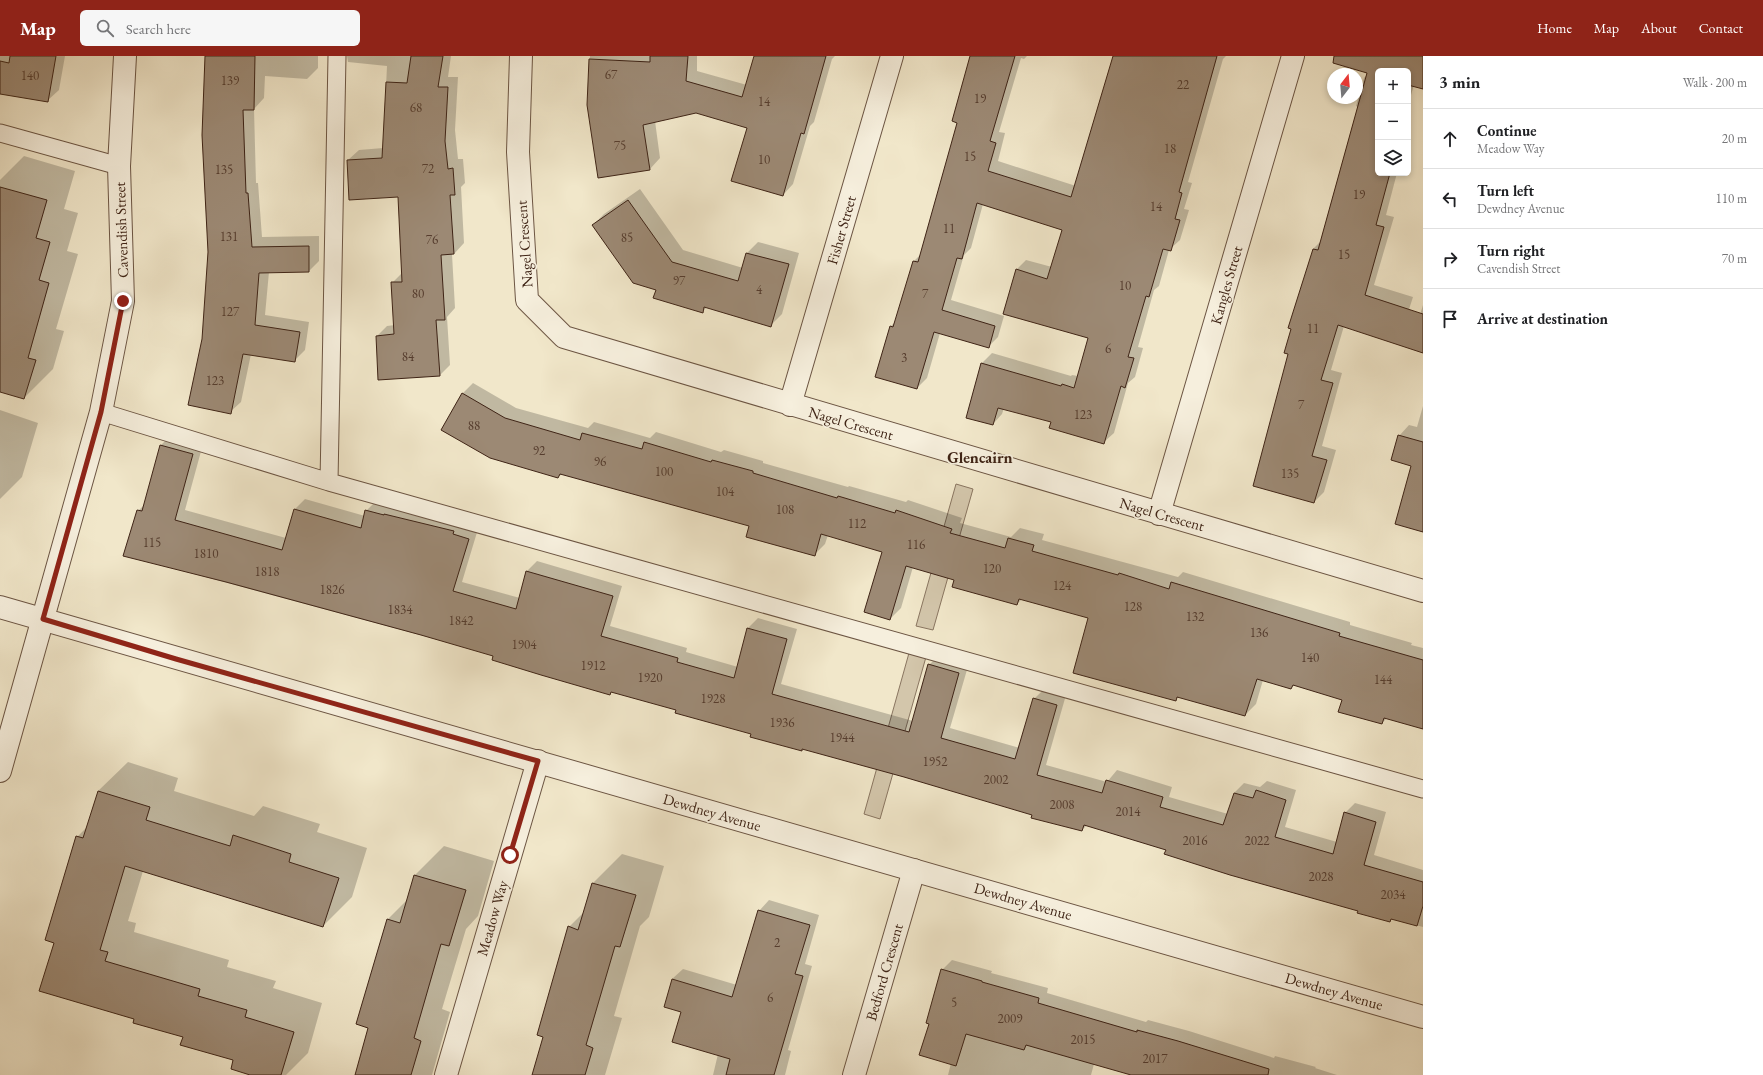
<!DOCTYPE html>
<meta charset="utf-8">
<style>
:root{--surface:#fff;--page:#f6f6f6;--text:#202124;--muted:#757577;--line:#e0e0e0;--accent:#8f2418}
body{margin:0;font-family:"EB Garamond",serif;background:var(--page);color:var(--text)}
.controls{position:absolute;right:12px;top:12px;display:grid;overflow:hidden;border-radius:6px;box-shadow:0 2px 6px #0003}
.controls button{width:36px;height:36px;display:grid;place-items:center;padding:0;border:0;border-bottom:1px solid var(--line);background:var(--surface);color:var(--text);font:20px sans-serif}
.compass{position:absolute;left:1327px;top:12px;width:36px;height:36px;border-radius:50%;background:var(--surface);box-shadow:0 2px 6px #0003;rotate:16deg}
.stop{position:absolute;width:12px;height:12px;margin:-9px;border:3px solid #8f2418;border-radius:50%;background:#fff}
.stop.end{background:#8f2418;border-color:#fff;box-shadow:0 1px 4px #0008}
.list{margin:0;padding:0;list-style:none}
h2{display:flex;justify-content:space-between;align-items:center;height:52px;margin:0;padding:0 16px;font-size:17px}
h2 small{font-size:13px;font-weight:400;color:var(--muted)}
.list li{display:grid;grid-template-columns:26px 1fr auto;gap:12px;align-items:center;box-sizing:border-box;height:60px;padding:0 16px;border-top:1px solid var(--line)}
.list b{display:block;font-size:15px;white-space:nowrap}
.list p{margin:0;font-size:13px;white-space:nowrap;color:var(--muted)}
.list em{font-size:13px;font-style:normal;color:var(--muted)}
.icon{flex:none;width:22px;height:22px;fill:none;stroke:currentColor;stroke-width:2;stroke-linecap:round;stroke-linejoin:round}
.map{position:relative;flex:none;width:1423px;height:1019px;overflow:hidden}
header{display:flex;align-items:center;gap:24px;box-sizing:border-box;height:56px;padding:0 20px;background:var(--accent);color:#fff}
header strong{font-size:19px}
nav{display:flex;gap:22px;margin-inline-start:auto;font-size:14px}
.search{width:280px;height:36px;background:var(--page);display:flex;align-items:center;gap:10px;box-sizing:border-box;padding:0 14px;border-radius:6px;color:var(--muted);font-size:15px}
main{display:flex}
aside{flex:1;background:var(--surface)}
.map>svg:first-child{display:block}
.green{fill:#d3c6ab;stroke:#897560}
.shadow{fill:#0003}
.building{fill:#9c8974;stroke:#3f2416}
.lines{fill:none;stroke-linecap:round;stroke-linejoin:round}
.service-casing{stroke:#6c5543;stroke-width:19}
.minor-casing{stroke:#6c5543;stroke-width:24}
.tertiary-casing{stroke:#6c5543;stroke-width:24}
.service{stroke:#f6efdd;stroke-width:17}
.minor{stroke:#f6efdd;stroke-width:22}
.tertiary{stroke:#f6efdd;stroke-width:22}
.route{stroke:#8f2418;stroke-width:5}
.labels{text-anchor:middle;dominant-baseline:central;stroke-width:3.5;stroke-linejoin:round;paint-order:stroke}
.number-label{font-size:13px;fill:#563d2e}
.street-label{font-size:15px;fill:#3f2416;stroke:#f6efdd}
.neighbourhood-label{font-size:16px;font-weight:bold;fill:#3f2416;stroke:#f6efdd}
</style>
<header>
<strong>Map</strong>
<div class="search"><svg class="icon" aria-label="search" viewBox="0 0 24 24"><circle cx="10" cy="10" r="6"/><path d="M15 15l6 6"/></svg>Search here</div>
<nav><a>Home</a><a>Map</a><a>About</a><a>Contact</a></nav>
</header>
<main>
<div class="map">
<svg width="1423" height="1019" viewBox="0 0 1423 1019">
<rect width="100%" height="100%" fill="#f1e7ca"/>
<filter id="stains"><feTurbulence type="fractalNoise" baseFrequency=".005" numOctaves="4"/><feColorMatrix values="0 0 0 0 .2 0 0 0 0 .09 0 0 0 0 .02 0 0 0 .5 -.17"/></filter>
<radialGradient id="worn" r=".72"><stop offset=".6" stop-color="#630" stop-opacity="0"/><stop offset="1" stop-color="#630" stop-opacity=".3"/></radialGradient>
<path class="green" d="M956 428 973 433 933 574 916 570Z
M909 597 926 601 880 763 864 758Z"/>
<path class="shadow" d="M0 0H65L59 34 47 45 0 22Z
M206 0H318V12L307 23 265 20 264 42 254 53 256 127H258L262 181 319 180V205L309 215 269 216 265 259 309 266 305 294 294 305 251 298 241 346 230 356 203 283 209 196Z
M347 0H451L448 21H458L455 74 458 103H463L465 127 461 131 464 187 454 198H452L455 252 447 261 450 309 440 319 379 323 377 280 387 270 395 269 392 227 402 217 398 140 348 104 359 94 383 92 387 10 348 6Z
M590 0H697V15L747 29 774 0H835L832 3 814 66 810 70 793 128 783 139 748 71 696 56 655 65 660 102 650 113 588 49Z
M972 0H1027L1024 3 1021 2 999 76 1005 77 998 105 1076 130 1156 0H1226L1223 3 1188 126 1192 127 1184 153 1189 154 1180 184 1169 194 1159 230 1154 234 1138 291 1143 292 1135 321 1128 327 1114 377 1104 386 1052 365 1004 352 1002 358 993 368 967 361 982 307 992 297 1071 320 1072 319 1078 320 1089 282 1016 214 1026 204 1052 211 1063 174 983 148 971 192 964 199 951 244 1004 260 998 281 988 291 940 277 927 322 917 332 876 320 891 270 896 265 914 205 922 197 958 66Z
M1374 0H1423V32L1414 29 1408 49V15H1378V117H1397L1386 159 1394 161 1374 229 1413 241 1402 275 1344 270 1331 314 1342 317 1322 390 1336 394 1324 436 1314 446 1289 298 1313 193 1321 185 1358 51 1356 50 1364 22 1369 16Z
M24 100 75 115 64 153 78 157 67 195 78 198 56 273 64 275 53 313 24 342 0 335V124Z
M640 133 683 194 743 212 747 197 758 186 799 197 782 258 771 269 707 251 703 255 657 233 593 169 604 158Z
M1423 249V271L1417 269Z
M473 327 516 352 588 372 594 366 650 382 656 376 721 396 724 394 763 405V407L848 431 849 430 906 446 908 444 962 462 960 467 1011 481 1020 472 1044 478 1042 484 1178 521 1183 516 1350 566V569L1412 587 1411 589 1423 592V672L1387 662 1382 667 1343 643 1295 628 1291 632 1263 624 1256 648 1245 659 1179 640 1176 644 1089 561 1022 543 1017 548 955 523 913 511 901 552 890 563 883 495 828 479 825 488 814 499 750 469 562 418 558 421 462 338Z
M1423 350V477L1413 409 1399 380 1409 369 1417 371Z
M0 354 38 367 22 421 0 443Z
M171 379 203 388 185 454 286 482 295 453 305 443 365 460 366 455 376 445 478 473 462 526 520 542 527 515 537 505 622 530 610 570 687 592 686 596 738 611 748 572 758 562 797 573 781 628 913 665 929 609 939 599 969 607 950 672 1020 692 1034 643 1044 633 1066 639 1046 709 1107 726 1117 714 1172 731 1169 741 1228 758 1234 737 1244 727 1260 731 1267 725 1296 734 1285 771 1337 786 1345 757 1355 747 1386 756 1374 799 1423 814V871L1392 863 1390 865 1359 854 1087 769 1082 774 1033 758 803 692 802 694 677 653 612 635 610 637 494 599 124 499 138 455 145 448 161 389Z
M128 706 178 722 174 735 254 760 263 750 320 768 317 776 367 792 352 841 323 870 143 815 128 865 136 867 134 876 229 904 227 911 276 925 273 932 322 947 308 997 286 1019H253L234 1003 184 980 135 963 55 886 77 781 88 770 98 735Z
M444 790 494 805 478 860 466 873 442 953 450 956 432 1019H357L370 971 388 863 408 843 415 819Z
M622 798 664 810 649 861 640 870 614 960 622 962 605 1019H533L545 980 569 871 585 855 593 827Z
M769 844 819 859 805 908 812 910 788 994 791 995 785 1019H713L718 998 682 955 672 923 683 913 737 929 759 855Z
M952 904 992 915 991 917 1048 932 1047 937 1146 966 1148 964 1189 975 1274 1002 1275 1000 1316 1011 1315 1012 1337 1019H1134L1094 1008 1091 1019H948L951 1007 930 967 942 914Z"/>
<path class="building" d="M10 0H56L48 46 0 38V5L9 7Z
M205 0H255L254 54H243L246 137H248L252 191 309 190V216L259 217 255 269 300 276 295 306 243 298 231 358 188 349 202 283 208 196 202 79Z
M411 0H443L438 31H448L445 85 448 113 453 112 455 139H450L454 198 441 199 445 264H436L440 320 378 324 376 280 394 278 391 226H402L398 141 349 144 347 104 382 102 386 26 407 27Z
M650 0H688L686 25 742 41 754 0H826L804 78 801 77 783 140 731 125 747 72 696 57 643 69 650 114 598 122 587 49 589 3 650 6Z
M970 0H1015L990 85 996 87 988 115 1071 141 1113 0H1217L1179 136 1182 137 1175 163 1180 164 1171 195 1163 193 1149 241 1146 240 1128 301 1134 302 1125 332 1121 330 1104 388 1049 372 1051 366 998 352 993 369 966 362 981 307 1061 330 1062 328 1074 332 1088 282 1003 258 1016 213 1047 223 1062 174 977 147 962 203 957 202 942 254 995 270 989 292 934 276 917 333 875 321 890 270 893 271 913 205 918 206 957 67 952 65Z
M1334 0H1423V33L1408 29V15H1378V117H1390L1376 169 1384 171 1365 239 1423 258V297L1338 269 1321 324 1333 327 1312 400 1327 404 1314 447 1253 430 1288 298 1284 297 1291 273 1288 272 1313 193 1318 194 1367 17 1333 7Z
M0 131 47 144 36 182 50 186 39 224 49 227 28 302 36 304 24 343 0 336Z
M628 144 672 206 738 225 746 197 789 208 771 271 704 251 703 257 653 242 656 234 633 227 592 169Z
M462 337 505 362 580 384 582 377 642 393 644 386 711 406 712 404 753 415V417L837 442 838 440 895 457 896 454 952 473 950 477 1005 492 1008 482 1034 489 1032 495 1118 519 1119 517 1169 533 1171 526 1340 577 1339 580 1423 604V673L1384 662 1382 668 1338 656 1342 644 1293 629 1291 633 1257 623 1245 660 1177 641 1176 645 1073 617 1088 562 1019 543 1017 549 952 531 954 524 906 510 890 564 864 556 882 496 821 478 815 500 746 481 749 470 560 418 558 422 490 402 441 374Z
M1398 379 1423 386V476L1395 468 1411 410 1391 404Z
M160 389 193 398 175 464 282 494 294 453 361 472 365 454 384 459V458L454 475 453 478 469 483 453 535 516 553 526 515 613 540 601 580 678 602 677 606 734 622 747 572 787 583 772 638 909 676 928 608 959 617 941 682 1015 703 1033 642 1057 649 1037 719 1102 737 1106 724 1163 741 1160 751 1223 769 1234 737 1253 742 1256 734 1286 744 1275 781 1333 798 1344 756 1376 766 1364 809 1423 826V850L1417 870 1391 863 1390 866 1357 857 1358 855 1230 819 1164 798 1166 794 1084 769 1082 775 1031 762 1032 759 904 721 802 693V695L750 681 751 678 675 657 676 654 611 636 610 639 541 619 492 604 493 600 421 579 226 526 123 500 137 454 142 455Z
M98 735 150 751 146 764 230 790 233 779 291 798 289 806 339 822 323 871 125 810 100 894 108 896 105 905 200 933 198 940 247 954 245 961 294 976 281 1019H250L231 1013 233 1004 180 989 183 981 133 967 134 963 39 935 54 887 45 884 76 780 83 782Z
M414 819 466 834 449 890 441 888 414 982 421 985 411 1019H355L368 972 356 968 387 863 400 867Z
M592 827 636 839 620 891 615 890 586 989 593 992 585 1019H532L543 981 537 979 568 870 578 874Z
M758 854 810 869 795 918 803 920 774 1019H726L730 1003 672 986 681 956 664 951 672 923 732 941Z
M941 913 982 925V926L1039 942 1038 947 1137 976V974L1178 985 1269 1013 1268 1019H1131L1026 989 1024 994 966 978 956 1010 919 999 929 968 926 967Z"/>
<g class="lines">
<g class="service-casing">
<path id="service" d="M0 77 119 110
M101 356 329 426 1423 733
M329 426 337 0"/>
</g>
<g class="minor-casing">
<path id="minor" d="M521 0 518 96 527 244 564 281 1423 535
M790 349 892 0
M1159 458 1293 0
M446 1019 538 705
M854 1019 914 814"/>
</g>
<g class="tertiary-casing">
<path id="tertiary" d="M0 551 1423 961
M0 715 101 356 123 245 119 110 125 0"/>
</g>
<use href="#service" class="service"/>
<use href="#minor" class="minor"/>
<use href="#tertiary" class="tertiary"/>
</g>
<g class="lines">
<path class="route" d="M123 245 101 356 43 563 176 603 538 705 510 799"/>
</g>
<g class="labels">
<g class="number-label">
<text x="611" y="18">67</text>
<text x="30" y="19">140</text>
<text x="230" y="24">139</text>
<text x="1183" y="28">22</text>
<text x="980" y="42">19</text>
<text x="764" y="45">14</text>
<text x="416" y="51">68</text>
<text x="620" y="89">75</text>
<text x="1170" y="92">18</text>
<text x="970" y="100">15</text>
<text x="764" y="103">10</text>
<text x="428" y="112">72</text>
<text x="224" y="113">135</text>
<text x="1359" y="138">19</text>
<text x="1156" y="150">14</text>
<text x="949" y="172">11</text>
<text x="229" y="180">131</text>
<text x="627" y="181">85</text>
<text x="432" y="183">76</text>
<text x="1344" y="198">15</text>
<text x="679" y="224">97</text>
<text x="1125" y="229">10</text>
<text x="759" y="233">4</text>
<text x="418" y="237">80</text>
<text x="925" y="237">7</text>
<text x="230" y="255">127</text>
<text x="1313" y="272">11</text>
<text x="1108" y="292">6</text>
<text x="408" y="300">84</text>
<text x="904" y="301">3</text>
<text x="215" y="324">123</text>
<text x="1301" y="348">7</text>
<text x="1083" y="358">123</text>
<text x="474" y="369">88</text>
<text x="539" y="394">92</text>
<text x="600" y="405">96</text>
<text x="664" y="415">100</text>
<text x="1290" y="417">135</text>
<text x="725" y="435">104</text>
<text x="785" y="453">108</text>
<text x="857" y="467">112</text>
<text x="152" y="486">115</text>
<text x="916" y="488">116</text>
<text x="206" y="497">1810</text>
<text x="992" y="512">120</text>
<text x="267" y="515">1818</text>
<text x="1062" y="529">124</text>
<text x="332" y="533">1826</text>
<text x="1133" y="550">128</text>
<text x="400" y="553">1834</text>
<text x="1195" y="560">132</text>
<text x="461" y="564">1842</text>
<text x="1259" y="576">136</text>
<text x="524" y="588">1904</text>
<text x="1310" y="601">140</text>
<text x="593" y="609">1912</text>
<text x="650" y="621">1920</text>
<text x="1383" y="623">144</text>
<text x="713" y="642">1928</text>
<text x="782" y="666">1936</text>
<text x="842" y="681">1944</text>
<text x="935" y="705">1952</text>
<text x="996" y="723">2002</text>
<text x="1062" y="748">2008</text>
<text x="1128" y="755">2014</text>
<text x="1195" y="784">2016</text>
<text x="1257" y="784">2022</text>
<text x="1321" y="820">2028</text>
<text x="1393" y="838">2034</text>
<text x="777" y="886">2</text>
<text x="770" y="941">6</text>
<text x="954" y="946">5</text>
<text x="1010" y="962">2009</text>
<text x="1083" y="983">2015</text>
<text x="1155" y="1002">2017</text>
</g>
<g class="street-label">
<text transform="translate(121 174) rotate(-92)">Cavendish Street</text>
<text transform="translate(841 174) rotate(-74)">Fisher Street</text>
<text transform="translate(524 188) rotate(-94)">Nagel Crescent</text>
<text transform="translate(1226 229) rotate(-74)">Kangles Street</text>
<text transform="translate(851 367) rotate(16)">Nagel Crescent</text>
<text transform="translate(1162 458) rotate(16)">Nagel Crescent</text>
<text transform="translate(712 756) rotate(16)">Dewdney Avenue</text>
<text transform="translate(1023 845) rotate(16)">Dewdney Avenue</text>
<text transform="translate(492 862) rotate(-74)">Meadow Way</text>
<text transform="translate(884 916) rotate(-74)">Bedford Crescent</text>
<text transform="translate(1334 935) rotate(16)">Dewdney Avenue</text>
</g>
<g class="neighbourhood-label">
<text x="980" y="401">Glencairn</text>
</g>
</g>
<rect width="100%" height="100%" filter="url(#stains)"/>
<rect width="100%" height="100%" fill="url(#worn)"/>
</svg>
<div class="controls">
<button>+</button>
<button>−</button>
<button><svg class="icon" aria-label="layers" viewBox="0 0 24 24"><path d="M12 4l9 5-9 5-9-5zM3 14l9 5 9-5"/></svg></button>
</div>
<svg class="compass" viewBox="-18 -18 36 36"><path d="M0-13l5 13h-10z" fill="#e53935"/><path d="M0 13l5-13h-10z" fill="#757577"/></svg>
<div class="stop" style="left:510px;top:799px"></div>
<div class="stop end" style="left:123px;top:245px"></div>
</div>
<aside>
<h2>3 min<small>Walk · 200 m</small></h2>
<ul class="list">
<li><svg class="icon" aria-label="ahead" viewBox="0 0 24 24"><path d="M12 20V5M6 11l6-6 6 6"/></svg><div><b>Continue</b><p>Meadow Way</p></div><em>20 m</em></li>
<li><svg class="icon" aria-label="left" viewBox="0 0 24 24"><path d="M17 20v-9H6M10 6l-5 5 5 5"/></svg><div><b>Turn left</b><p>Dewdney Avenue</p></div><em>110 m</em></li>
<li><svg class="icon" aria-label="right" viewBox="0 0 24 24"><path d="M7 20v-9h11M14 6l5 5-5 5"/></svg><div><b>Turn right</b><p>Cavendish Street</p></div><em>70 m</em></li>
<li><svg class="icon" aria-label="arrive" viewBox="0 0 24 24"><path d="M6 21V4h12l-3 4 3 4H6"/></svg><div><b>Arrive at destination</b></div></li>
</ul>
</aside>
</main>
